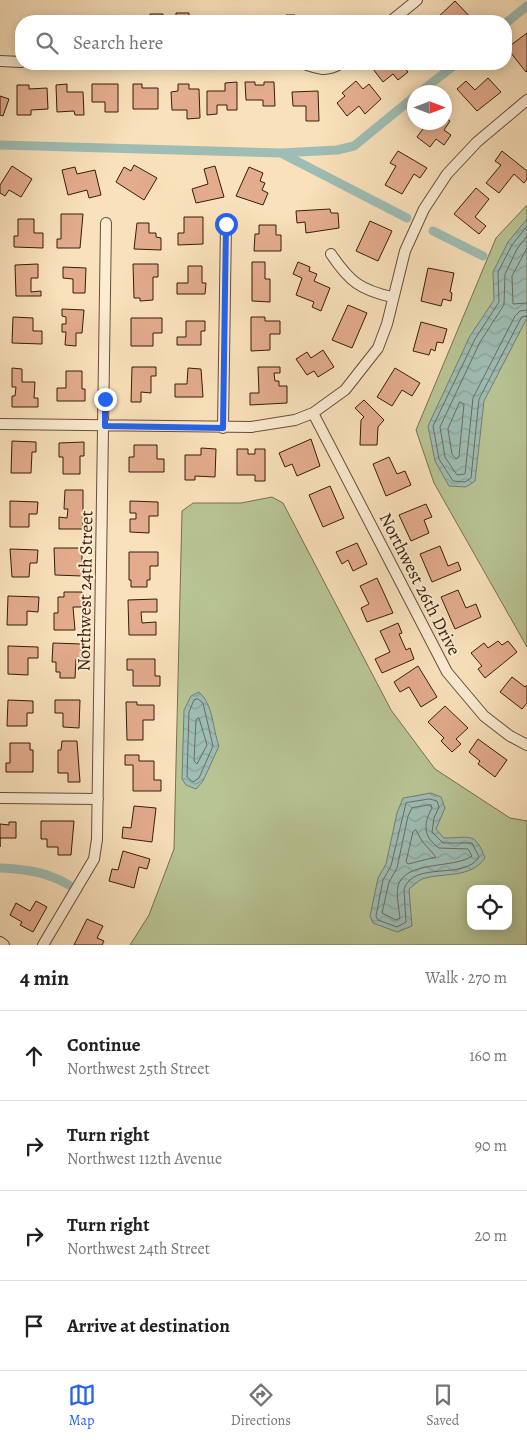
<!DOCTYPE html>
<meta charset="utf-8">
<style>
:root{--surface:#fff;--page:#f2f2f2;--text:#202124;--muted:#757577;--line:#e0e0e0;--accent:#2563eb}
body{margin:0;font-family:Alegreya,serif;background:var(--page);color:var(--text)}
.controls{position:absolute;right:15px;bottom:15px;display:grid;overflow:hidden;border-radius:10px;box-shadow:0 2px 12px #0003}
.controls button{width:45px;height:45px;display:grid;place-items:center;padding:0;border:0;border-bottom:1px solid var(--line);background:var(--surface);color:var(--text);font:25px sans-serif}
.compass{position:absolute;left:407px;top:85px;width:45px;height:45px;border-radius:50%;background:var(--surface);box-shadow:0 2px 12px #0003;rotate:90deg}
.stop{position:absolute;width:15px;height:15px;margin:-11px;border:4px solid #2563eb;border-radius:50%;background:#fff}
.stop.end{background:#2563eb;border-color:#fff;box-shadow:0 1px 5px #0008}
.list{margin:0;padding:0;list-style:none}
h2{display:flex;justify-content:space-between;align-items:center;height:65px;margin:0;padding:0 20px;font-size:21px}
h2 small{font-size:16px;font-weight:400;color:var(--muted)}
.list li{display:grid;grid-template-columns:32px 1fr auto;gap:15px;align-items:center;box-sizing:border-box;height:90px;padding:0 20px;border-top:1px solid var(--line)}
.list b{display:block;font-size:19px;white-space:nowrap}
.list p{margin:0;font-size:16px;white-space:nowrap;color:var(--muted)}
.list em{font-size:16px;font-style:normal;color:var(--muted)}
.icon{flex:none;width:28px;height:28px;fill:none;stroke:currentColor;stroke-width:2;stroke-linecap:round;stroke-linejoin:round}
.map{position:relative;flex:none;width:527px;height:945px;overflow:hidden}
.search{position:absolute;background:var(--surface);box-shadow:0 2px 12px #0003;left:15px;right:15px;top:15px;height:55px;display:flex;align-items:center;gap:12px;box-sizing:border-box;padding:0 18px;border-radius:20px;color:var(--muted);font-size:19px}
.sheet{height:425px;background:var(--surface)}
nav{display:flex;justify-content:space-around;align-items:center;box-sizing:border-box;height:70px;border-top:1px solid var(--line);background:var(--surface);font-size:14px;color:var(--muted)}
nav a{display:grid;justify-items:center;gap:2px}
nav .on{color:var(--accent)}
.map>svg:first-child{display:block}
.green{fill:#b8c494;stroke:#78704f;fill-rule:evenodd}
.water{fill:url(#water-waves);stroke:#757d70}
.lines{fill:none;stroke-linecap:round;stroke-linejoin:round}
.shore{stroke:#6a6d5f;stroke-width:1}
.canal{stroke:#9ebdb4;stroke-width:9}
.building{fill:#e3ac8d;stroke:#371d0a}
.street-casing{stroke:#684e36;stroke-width:12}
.street{stroke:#fbecd3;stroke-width:10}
.route{stroke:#2563eb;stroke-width:6}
.labels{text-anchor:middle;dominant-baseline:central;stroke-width:4;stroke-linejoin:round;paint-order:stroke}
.street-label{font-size:18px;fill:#371d0a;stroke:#fbecd3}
</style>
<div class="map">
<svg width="527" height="945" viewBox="0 0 527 945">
<defs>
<pattern id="water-waves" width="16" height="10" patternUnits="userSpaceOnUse" patternTransform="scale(1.25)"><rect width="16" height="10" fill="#9ebdb4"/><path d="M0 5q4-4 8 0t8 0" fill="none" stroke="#89a299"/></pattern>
</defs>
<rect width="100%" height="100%" fill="#f9e1bb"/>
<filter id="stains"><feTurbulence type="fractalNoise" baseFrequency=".004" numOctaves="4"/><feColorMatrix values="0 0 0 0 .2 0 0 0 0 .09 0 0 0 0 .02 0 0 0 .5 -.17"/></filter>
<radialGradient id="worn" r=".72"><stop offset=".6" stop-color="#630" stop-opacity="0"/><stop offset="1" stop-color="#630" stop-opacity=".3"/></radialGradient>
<path class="green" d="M527 205V647L434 483 416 430 496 238Z
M272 497 283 503 391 710 435 769 510 818 527 821V945H130L149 915 174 849 182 511 193 503H241ZM471 889H508V926H471Z"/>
<path class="water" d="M527 219V318L484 401 475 481 466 487 449 486 435 461 428 426 470 336 494 300 493 272 508 242Z
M199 692C214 706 212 727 219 746L203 781 196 789 186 785 182 779 184 710 191 696Z
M431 793 441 797 445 808 436 829 444 838C470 838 475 831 485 858 470 879 444 872 422 879 418 881 413 886 409 889L412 926 397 932 373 923 370 916 378 878 386 864 397 813 403 798Z"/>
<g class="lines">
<path class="shore" d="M527 226 512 245 498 272 499 302 475 339 433 426 439 459 453 481 465 482 471 478 479 399 519 322 522 317 527 316
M527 236 517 249 505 274 504 305 480 342 440 427 445 457 457 475 465 474 473 398 515 316 520 311 527 310
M527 248 512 276 513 304 527 303
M460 402 464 404 459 456 456 459 452 454 448 429Z
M198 699 203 703 213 746 199 778 193 782 187 777 189 712 194 700Z
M199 718 207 745 197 764 194 761 196 720Z
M430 799 437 801 439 807 434 818 432 832 443 843H472L479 857C464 881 414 860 404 889L406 922 397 927 378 920 376 916 383 880 391 866 406 803Z
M431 805 432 808C423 824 423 837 439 848L468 849 472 856C454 869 405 860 398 886 396 896 399 908 400 918L396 920 382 913 389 882 397 868 408 816 412 808Z
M416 830 422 841 436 857 408 864 406 862 413 832Z"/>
<path class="canal" d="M506 23 527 6
M420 92 456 64
M0 145 281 153 337 150 354 146 414 97
M281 153 407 218
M433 231 483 256
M0 868C25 869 47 872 69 885"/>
</g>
<path class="building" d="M455 1 473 20 434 21Z
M176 13H189V21H204H176Z
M150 14H163V21H138V19L150 18Z
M286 15H295L296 21H273V19H286Z
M527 33V71L526 72 507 48Z
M379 64H401L408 72 398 80 393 74 383 82 373 69Z
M488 78 501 92 477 111 457 89 466 81 475 90Z
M356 81 363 89 369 84 381 99 365 114 359 106 347 116 337 103 345 96 342 93Z
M237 82V110H227V105H217V114L207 115V91H225V83Z
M245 82H255V85H264V82H274L275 106H263V100H246Z
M67 84V92H83L84 115H75L74 111 57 112 56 85Z
M92 84H118V112H105V102H92Z
M133 84H142V88H158V109H133Z
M178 84H189V89H199L200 118 187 119V110H172L171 92 178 91Z
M17 85H29V89L47 88 48 109 31 110V115H17Z
M318 91 319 121H306V106H293L292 92Z
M0 96 9 99 3 116 0 115Z
M444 117 450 121 444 130 451 135 444 145 436 139 430 147 417 137 428 122H444Z
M398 151 427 168 420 178 414 174 402 194 385 185 396 166 390 163Z
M502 151 527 171V179L524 183 514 174 499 193 486 183 501 165 495 161Z
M134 165 157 178 144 200 116 182 124 167 131 171Z
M12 166 32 179 21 197 9 190 5 196 0 193V185Z
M215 166 224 197 196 203 192 189 208 184 204 169Z
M75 167 77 174 95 170 101 195 89 198 87 190 68 195 62 170Z
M249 167 263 173 260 181 265 183 262 190 268 193 263 205 236 196Z
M476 188 489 199 475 217 486 226 479 234 454 214Z
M330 209 331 213H338L339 228 306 233 305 222 297 223 296 211Z
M61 214H83L80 248H57V239H61Z
M184 217H203V244L178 245V233H184Z
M18 219H34V233H43V248L14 247V236H18Z
M370 221 392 231 378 261 356 251Z
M137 223H149V233H156V237L161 238V250L134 249Z
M259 225H276V235H281V251H254L255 234H259Z
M252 262H265V279H270V302L252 301Z
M298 262 310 267 309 271 317 274 314 281 330 288 321 311 312 307 314 302 296 295 302 278 293 274Z
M38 264V278H31V292L41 291V296H16L15 265Z
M133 264H158V277H153V300L140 301V298H134Z
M188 266H202V283H206L205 294H177V283H188Z
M63 267 86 268 85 293H73V279L63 278Z
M428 268 454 273 450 292 452 293 451 301 443 299 441 306 421 301Z
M348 305 367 313 352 348 332 340Z
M62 309 84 310 82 333H76V346L65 345 66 332H62V324H66V317L62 316Z
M13 317 33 318V331H42V344L12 343Z
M251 317H265V321H280V334H270V350L251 351Z
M131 318H162V333H153V346H131Z
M186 321H205V331H201V345H177V337H186Z
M421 322 447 329 443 343 437 342 435 351 431 349 429 355 413 351Z
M323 350 334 367 318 377 314 371 307 375 296 359 307 352 311 358Z
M132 367H156V376H151V393L141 392V402H131Z
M258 367H280V373H274L275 381H279V386H287V403L250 405V393H259Z
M12 368 22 369V382H35L34 398H38V407H12V396H15L16 387H12Z
M188 368 201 369 203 397H175V384H187Z
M395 368 420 383 412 396 402 390 392 406 377 397Z
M66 371H82V389H85V401H57V388H66Z
M364 400 384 420 378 427 377 445H360L361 420 364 417 355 408Z
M311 439 320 466 297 476 292 464 285 467 279 453Z
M12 441 36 442V452H32L31 473H11Z
M84 442V456H80V474H63V457H59V443Z
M134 445H157V459H164V472H129V457H134Z
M201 448 216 449 215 477 195 476V480H185V455H201Z
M237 449H248V454H255V449H265V481H255V475H237Z
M389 457 397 474 405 471 411 485 386 496 373 464Z
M330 486 344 518 323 527 309 495Z
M65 490H83V529H59V517L67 518 68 509H64Z
M10 501 38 502 37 514H29V527H10Z
M130 501 158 502V516H149V533L130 532V519H136V513H130Z
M426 504 432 517 424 520 429 533 411 541 399 515Z
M357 543 367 564 353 571 348 560 342 564 336 552Z
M440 546 448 566 458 562 461 570 432 582 420 554Z
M54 548H82V576L55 575Z
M10 549 38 550 37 563H30L29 577H12Z
M129 552H158V566H150V580H147V587H131V580H129Z
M377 578 393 613 367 622 361 608 369 604 360 586Z
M458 590 466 608 476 604 481 617 455 629 441 597Z
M64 592H82V607H73L75 630H54V613H58V597H64Z
M8 596 39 597 38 612 27 611V625H7Z
M157 599V612H141L142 623 156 622V635H129L128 600Z
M398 623 402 633 399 634 406 650 410 648 414 659 382 673 375 659 390 652 380 631Z
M498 641 502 645 508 641 517 652 485 678 478 669 482 666 471 653 484 643 488 648Z
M53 643 81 644V660L76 659 75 678H60V672H56V662H52Z
M8 646 38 647V658H28V675L8 674Z
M127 659H155V676H160V686H133V670H127Z
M418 666 437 697 421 707 409 687 400 692 394 682Z
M512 677 525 687 527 685V703L522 709 500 692Z
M8 700 33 701V713H27V726H7Z
M55 700H80L79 728 63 727V713H55Z
M126 702H137V705H154V720H143V740H127Z
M445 706 468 728 456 739 461 744 452 752 441 741 444 738 428 722Z
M478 739 507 760 495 777 478 764 480 761 469 752Z
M62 741H77L80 782H68V773H58V750H61Z
M10 743H30V750H33V772H6V763H10Z
M125 755H139V761H154V780H161V791H133V765H125Z
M134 806 156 808 152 842 122 838 123 827 131 828Z
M41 821H74L71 855H58V847H47V839H41Z
M9 822H16V838H0V847V824L9 825Z
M123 851 150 859 147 869 139 867 134 888 109 881 112 869 118 870Z
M36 901 47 907 33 932 20 925 22 922 10 915 16 903 30 911Z
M87 919 103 926 97 938 104 941 102 945H74Z"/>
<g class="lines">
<g class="street-casing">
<path id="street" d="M391 21 417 0
M0 61 21 62
M304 64C318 69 326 72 340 64
M331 254C349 281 360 290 392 297
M313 413 447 672 484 716 510 736 527 745
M0 424 251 427 295 420 313 413 345 390 378 348 387 324 405 251 424 209 447 174 477 142 527 100
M223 428 226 224
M0 798 98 799
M0 942 4 945
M43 945 94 859 97 839 106 223"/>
</g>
<use href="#street" class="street"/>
</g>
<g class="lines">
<path class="route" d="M105 399V426L223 428 226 224"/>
</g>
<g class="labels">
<g class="street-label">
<text transform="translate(420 584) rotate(63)">Northwest 26th Drive</text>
<text transform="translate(85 591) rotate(-89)">Northwest 24th Street</text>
</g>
</g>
<rect width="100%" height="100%" filter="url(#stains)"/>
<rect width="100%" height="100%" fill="url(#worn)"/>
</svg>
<div class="controls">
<button><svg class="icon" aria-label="locate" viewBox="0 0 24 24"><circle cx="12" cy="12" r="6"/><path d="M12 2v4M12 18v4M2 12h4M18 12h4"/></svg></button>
</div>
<svg class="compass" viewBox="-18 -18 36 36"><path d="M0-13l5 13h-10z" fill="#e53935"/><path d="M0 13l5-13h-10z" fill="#757577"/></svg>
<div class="stop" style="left:226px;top:224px"></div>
<div class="stop end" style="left:105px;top:399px"></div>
<div class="search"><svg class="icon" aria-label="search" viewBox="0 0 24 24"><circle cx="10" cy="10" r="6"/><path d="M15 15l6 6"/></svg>Search here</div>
</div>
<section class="sheet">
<h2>4 min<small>Walk · 270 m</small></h2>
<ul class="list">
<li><svg class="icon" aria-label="ahead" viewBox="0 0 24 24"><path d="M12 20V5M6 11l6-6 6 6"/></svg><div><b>Continue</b><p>Northwest 25th Street</p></div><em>160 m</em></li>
<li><svg class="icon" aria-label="right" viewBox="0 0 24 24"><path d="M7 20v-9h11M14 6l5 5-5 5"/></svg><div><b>Turn right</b><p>Northwest 112th Avenue</p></div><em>90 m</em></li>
<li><svg class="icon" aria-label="right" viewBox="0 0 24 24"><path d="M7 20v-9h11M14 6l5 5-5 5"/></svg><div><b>Turn right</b><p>Northwest 24th Street</p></div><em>20 m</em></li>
<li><svg class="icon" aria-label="arrive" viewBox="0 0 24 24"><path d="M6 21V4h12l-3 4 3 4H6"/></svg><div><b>Arrive at destination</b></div></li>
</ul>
</section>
<nav>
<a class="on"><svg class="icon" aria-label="map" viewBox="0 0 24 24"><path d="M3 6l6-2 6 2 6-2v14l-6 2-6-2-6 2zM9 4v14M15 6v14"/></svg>Map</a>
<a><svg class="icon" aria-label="directions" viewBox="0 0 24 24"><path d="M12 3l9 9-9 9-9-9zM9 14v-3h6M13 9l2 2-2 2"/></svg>Directions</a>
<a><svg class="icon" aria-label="saved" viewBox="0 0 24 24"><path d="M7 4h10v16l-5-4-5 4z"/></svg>Saved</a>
</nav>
